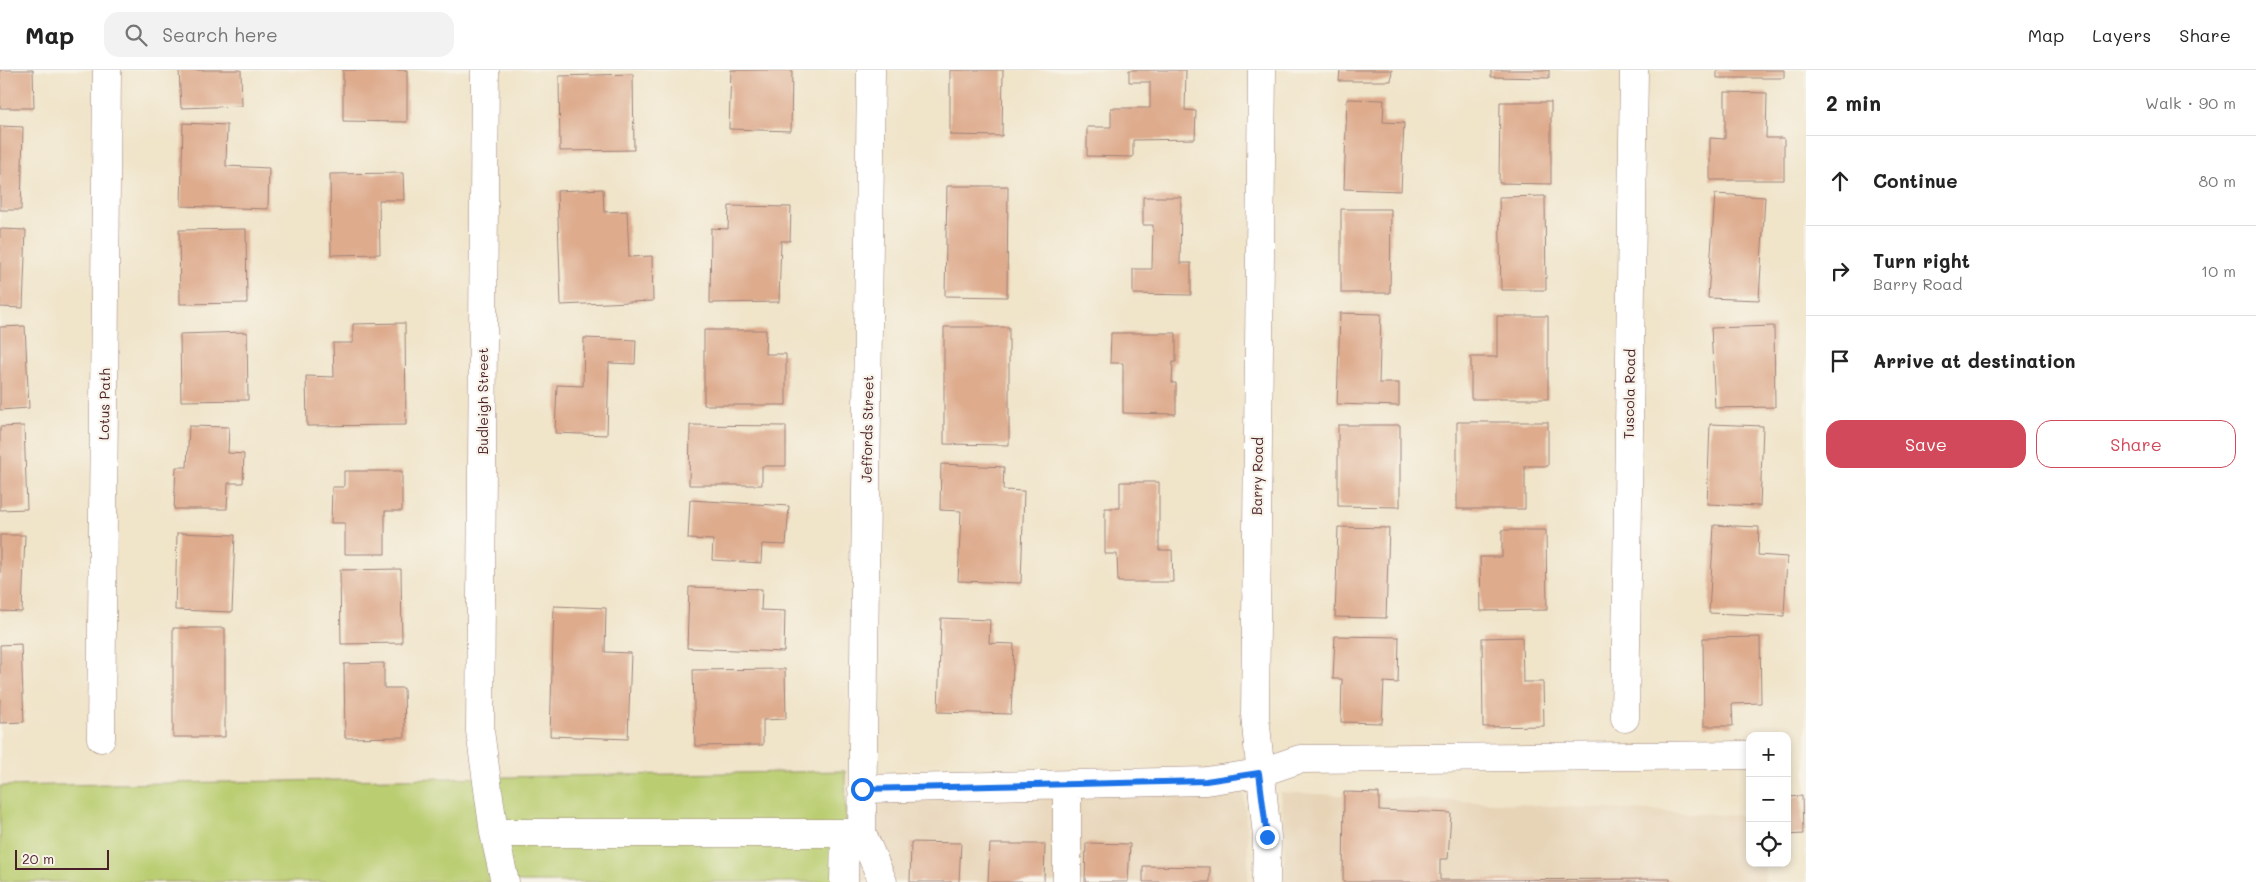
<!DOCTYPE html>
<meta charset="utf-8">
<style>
:root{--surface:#fff;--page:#f2f2f2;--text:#222;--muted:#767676;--line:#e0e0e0;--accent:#d1495b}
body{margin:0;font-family:Mali,sans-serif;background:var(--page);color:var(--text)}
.controls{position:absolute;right:15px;bottom:15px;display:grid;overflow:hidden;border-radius:10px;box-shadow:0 2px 8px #0003}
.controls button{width:45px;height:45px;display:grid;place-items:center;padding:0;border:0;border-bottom:1px solid var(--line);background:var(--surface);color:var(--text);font:25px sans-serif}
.scale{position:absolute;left:15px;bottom:12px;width:94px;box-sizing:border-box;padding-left:5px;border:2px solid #4a1f2b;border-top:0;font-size:14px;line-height:18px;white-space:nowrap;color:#4a1f2b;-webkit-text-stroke:4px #f7f3e8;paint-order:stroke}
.stop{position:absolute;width:15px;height:15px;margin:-11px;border:4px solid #1a73e8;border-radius:50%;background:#fff}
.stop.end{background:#1a73e8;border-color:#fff;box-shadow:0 1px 5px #0008}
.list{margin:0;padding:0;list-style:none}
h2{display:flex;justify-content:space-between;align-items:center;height:65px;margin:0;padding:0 20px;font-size:21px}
h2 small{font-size:16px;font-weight:400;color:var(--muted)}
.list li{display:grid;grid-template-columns:32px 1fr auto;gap:15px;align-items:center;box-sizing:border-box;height:90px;padding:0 20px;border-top:1px solid var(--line)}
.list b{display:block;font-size:19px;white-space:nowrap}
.list p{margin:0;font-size:16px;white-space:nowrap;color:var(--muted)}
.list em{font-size:16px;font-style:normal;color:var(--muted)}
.actions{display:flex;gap:10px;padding:15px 20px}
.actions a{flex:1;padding:11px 0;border:1px solid var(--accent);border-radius:15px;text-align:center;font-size:18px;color:var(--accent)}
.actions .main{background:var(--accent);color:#fff}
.icon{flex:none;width:28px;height:28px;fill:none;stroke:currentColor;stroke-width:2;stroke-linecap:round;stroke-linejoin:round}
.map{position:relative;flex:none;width:1806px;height:812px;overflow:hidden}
header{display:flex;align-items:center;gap:30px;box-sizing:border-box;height:70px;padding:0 25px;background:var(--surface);border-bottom:1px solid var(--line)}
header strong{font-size:24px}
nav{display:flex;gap:28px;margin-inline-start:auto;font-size:18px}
.search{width:350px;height:45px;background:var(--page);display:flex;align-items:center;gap:12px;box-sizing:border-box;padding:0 18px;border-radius:15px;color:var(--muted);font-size:19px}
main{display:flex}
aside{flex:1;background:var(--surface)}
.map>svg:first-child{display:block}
.built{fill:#e7d4b7}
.green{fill:#bacd71;stroke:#82764e}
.building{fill:#deab8d}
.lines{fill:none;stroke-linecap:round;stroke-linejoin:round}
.minor-casing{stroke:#9d827a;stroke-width:29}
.minor{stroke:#fff;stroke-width:28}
.route{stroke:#1a73e8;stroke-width:6}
.labels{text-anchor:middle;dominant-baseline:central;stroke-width:4.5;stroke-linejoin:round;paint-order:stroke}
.street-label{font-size:14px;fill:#4a1f2b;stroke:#f7f3e8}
</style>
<header>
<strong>Map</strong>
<div class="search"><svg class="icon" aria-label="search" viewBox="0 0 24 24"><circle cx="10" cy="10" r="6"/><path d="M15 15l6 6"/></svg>Search here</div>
<nav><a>Map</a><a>Layers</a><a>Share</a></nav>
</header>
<main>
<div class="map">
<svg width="1806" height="812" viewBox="0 0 1806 812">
<rect width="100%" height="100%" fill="#f7f3e8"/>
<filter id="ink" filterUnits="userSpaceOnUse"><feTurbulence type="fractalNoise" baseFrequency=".02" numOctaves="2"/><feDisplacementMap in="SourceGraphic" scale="10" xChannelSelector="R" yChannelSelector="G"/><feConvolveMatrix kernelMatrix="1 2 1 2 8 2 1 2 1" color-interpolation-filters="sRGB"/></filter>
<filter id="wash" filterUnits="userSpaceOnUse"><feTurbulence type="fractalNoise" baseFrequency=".0096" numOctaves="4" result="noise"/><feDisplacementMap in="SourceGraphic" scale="20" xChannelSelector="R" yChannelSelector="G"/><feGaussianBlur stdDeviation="1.12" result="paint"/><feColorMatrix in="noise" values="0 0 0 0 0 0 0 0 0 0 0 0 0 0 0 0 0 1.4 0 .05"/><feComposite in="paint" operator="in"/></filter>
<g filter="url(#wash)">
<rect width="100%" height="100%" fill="#f0e4c9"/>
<path class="built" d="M881 702 1243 720 1248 767V812H847L846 734 880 735Z
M1280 722 1750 746V793H1765V812H1284L1285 767Z"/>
<path class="green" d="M845 701 847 812H0V716Z"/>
<g id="blocks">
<path class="building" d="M0 0H33L34 38H0Z
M179 0H241L242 36 181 38Z
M343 0H407V52L343 51Z
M731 0H792L791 61 729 59Z
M950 0H1003L1002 66 950 65Z
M1129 0H1186L1185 40 1196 41 1195 69 1133 70V87L1087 86V57H1111V38H1150V12H1129Z
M1340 0H1392L1391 11H1339Z
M1491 0H1549V8L1491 7Z
M1717 0H1784V8H1717Z
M633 4 634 80 560 81 559 6Z
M1725 22 1767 23 1766 68H1784V110H1710V68L1725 69Z
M1347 29 1384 30 1383 52 1404 53 1401 121 1344 119Z
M1500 32H1551V114L1499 113Z
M183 53 227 55 226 96 269 98 268 139 181 136Z
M0 56 23 57 21 140H0Z
M403 103 404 130H379L380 184 331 185 330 104Z
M947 116H1008L1007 227 945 226Z
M603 119 604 142 627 141 629 187 652 186 653 231 561 235 557 121Z
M1715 124 1765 127 1759 230 1708 228Z
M1545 126 1546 220H1501L1499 127Z
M1143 127H1181L1180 193H1191V225L1133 224V199H1152L1153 155H1143Z
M729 136 791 137 790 171H781L779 232 710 233 711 158 728 159Z
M1341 139H1391L1390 223H1341Z
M0 159 26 160 23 238 0 237Z
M246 159 247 233 180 234 179 160Z
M1340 243 1381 244 1379 313H1399V336L1337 334Z
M1497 246H1548V329H1471V287H1497Z
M405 253 406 355 307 356 306 306 334 307 333 273H353V254Z
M25 256 29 338 0 340V257Z
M1774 256 1775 337 1715 338 1711 258Z
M944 257H1009V375L944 374Z
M704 260H766L765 284H786V335H704Z
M247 262 248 330 181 331 180 264Z
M1111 263H1176V292H1173L1172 313H1176V344L1123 343V293H1110Z
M584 268 636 270 635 294 609 293 607 365 555 363 557 315 583 316Z
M1457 352H1548V396H1525V439H1457Z
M1710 354 1763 356 1760 436 1707 434Z
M690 355 786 356V396H762V415H689Z
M1338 355H1400V437L1338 436Z
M24 356 27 439 0 440V357Z
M189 356 229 357 228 383 244 384 243 413H228L227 439H174L176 397H187Z
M941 394 1004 397 1003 420 1024 421 1021 513 958 511 961 441 940 440Z
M344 401H402V441H385V484H345V453H331L332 417H344Z
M1120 412H1159V480H1172L1173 512H1118L1117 484H1105V438H1120Z
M690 430 789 436 786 475 762 474 761 493 712 490 713 470 688 469Z
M1714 455 1759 457 1758 485 1787 487 1784 546 1709 543Z
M1338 457 1389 458 1386 548 1335 547Z
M1502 460H1546L1547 540 1481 541 1480 487H1502Z
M177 463 235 465 232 542 175 540Z
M0 465H25L22 542 0 541Z
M401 499 402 573 341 574 340 500Z
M689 517 762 519 761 540 785 541 784 582 687 578Z
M554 536 606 538 605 582 631 583 628 669 550 666Z
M941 548 990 550 989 573 1014 574 1011 644 938 642Z
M173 558H225V667H173Z
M1335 566 1399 567 1398 613 1384 612 1382 653 1341 652 1342 609H1333Z
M1522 567 1523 612H1543L1544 656 1483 657 1482 568Z
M1760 567 1761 633 1732 634 1733 656H1704L1703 568Z
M21 574 24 652 0 653V575Z
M384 593V618H404L405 667 345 668 344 594Z
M785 599 786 649 763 650V675L695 676 693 600Z
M1344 722 1379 723V740L1451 743 1448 789H1440V810L1670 809V812H1343Z
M1802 726 1803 764 1787 765V727Z
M911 772 961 773 959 812H910Z
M1086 773 1130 774 1128 812H1085Z
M990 774H1045L1044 812H988Z
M1143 796 1210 797V812H1143Z"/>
</g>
</g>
<g filter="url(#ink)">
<use href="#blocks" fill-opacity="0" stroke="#9d827a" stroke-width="1"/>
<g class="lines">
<g class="minor-casing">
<path id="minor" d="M485 0 480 661 494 763 505 812
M871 0 862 763 883 812
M1262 0 1255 645 1267 767 1266 812
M1625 648 1634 0
M101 668 107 0
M1067 716V812
M862 719 1206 711 1259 703 1300 689 1750 685
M494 763H862
M844 812 845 763"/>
</g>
<use href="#minor" class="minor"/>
</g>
</g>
<g class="lines" filter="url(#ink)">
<path class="route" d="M862 719 1206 711 1259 703 1267 767"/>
</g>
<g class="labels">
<g class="street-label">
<text transform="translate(1629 324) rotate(-89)">Tuscola Road</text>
<text transform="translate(482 331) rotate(-90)">Budleigh Street</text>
<text transform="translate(104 334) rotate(-89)">Lotus Path</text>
<text transform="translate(867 359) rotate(-89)">Jeffords Street</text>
<text transform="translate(1257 406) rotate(-89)">Barry Road</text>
</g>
</g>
</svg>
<div class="controls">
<button>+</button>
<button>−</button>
<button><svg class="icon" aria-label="locate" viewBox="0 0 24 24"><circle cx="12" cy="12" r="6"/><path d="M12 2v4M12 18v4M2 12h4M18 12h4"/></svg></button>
</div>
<div class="scale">20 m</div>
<div class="stop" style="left:862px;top:719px"></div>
<div class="stop end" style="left:1267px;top:767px"></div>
</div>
<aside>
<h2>2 min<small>Walk · 90 m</small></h2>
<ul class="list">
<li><svg class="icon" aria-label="ahead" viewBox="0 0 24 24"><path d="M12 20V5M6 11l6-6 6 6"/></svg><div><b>Continue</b></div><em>80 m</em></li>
<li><svg class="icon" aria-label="right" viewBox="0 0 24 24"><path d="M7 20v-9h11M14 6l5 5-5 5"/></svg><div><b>Turn right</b><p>Barry Road</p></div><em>10 m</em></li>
<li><svg class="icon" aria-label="arrive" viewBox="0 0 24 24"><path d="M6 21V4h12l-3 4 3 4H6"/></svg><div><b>Arrive at destination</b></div></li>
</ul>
<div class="actions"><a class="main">Save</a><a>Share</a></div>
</aside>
</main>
